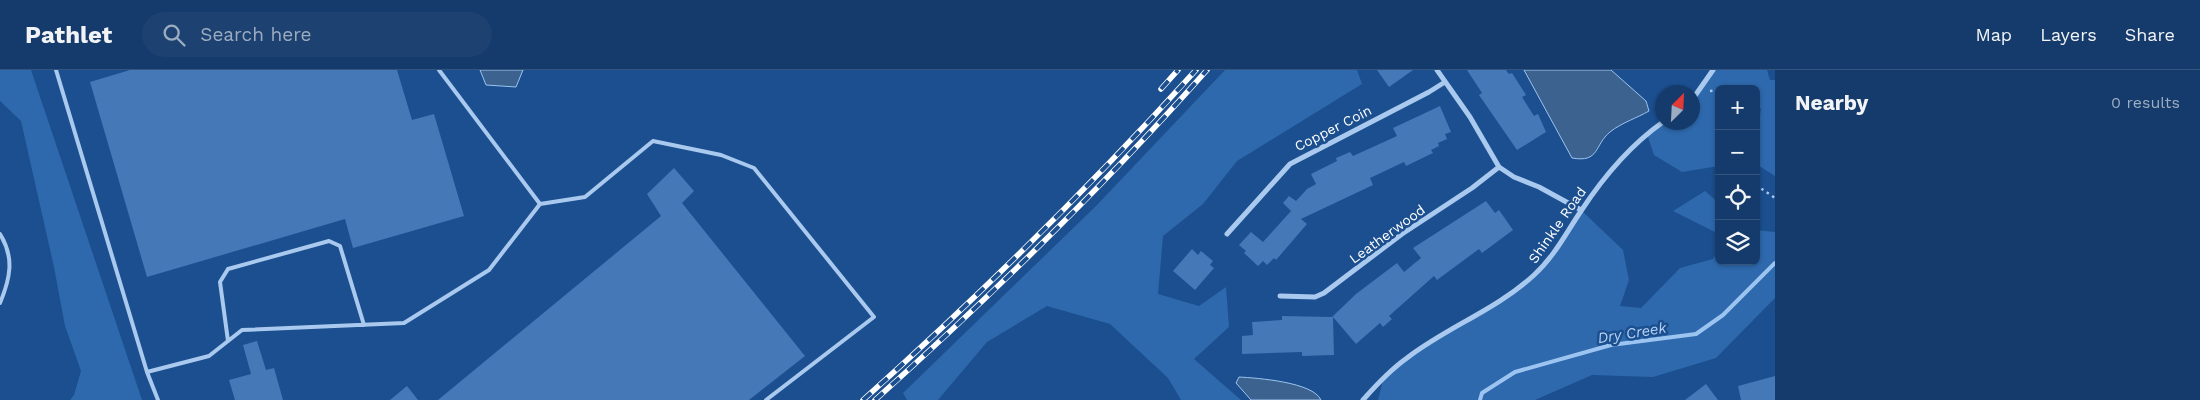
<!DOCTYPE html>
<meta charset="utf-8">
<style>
:root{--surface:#143b6b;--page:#1d4271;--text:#f1f3f6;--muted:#9dadc1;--line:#33557e}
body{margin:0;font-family:"Work Sans",sans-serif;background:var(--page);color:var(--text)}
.controls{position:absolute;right:15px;top:15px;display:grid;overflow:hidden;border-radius:8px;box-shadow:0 1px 4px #0004}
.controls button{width:45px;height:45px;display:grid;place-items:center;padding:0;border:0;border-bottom:1px solid var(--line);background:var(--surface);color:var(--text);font:25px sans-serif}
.compass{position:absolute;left:1655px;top:15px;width:45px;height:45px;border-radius:50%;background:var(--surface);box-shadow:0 1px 4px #0004;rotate:24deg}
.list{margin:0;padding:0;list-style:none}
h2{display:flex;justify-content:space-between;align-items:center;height:65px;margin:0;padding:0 20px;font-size:21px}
h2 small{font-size:16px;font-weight:400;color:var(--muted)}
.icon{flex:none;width:28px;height:28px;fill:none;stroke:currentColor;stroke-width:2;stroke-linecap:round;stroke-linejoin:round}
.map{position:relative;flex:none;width:1775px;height:330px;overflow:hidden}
header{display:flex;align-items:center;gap:30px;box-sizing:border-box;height:70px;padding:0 25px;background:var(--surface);border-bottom:1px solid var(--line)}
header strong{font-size:24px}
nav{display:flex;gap:28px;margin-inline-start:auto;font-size:18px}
.search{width:350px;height:45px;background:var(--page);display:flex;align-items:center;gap:12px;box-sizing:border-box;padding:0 18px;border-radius:28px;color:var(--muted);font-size:19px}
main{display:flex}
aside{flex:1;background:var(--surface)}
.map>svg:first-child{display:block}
.green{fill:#2e69ad}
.water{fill:#3c6290;stroke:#9cc4f0}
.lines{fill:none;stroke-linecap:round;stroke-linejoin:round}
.stream{stroke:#9cc4f0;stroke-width:4}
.building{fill:#4478b7}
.path{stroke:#a9c9ee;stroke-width:2.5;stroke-dasharray:2.5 4;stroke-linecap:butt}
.lane{stroke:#a9c9ee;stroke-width:4}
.street{stroke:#a9c9ee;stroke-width:5}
.rail-casing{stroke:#fff;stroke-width:5.5}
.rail{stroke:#1b4f8f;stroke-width:4;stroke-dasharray:11;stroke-linecap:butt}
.labels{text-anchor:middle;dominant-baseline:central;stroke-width:5;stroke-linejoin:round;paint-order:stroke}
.street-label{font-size:14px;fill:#fff;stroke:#1b4f8f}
.water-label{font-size:15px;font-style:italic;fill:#b5d3f5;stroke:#1b4f8f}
</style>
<header>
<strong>Pathlet</strong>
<div class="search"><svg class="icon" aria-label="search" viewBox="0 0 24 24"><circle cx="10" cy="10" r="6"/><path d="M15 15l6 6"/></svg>Search here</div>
<nav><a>Map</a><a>Layers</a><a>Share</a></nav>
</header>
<main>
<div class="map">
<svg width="1775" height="330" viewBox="0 0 1775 330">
<rect width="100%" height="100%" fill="#1b4f8f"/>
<path class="green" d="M0 0H31L142 330H70L74 325 81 301 65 256 54 197 21 51 0 31Z
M1225 0H1357L1362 14 1237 91 1203 134 1163 166 1158 224 1199 236 1226 217 1229 257 1194 289 1241 330H1181L1168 308 1110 254 1047 236 987 272 938 330H907L903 323 1096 136Z
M1713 0H1767L1770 10H1775V106L1756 94V72L1761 38 1756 41V19H1719V96L1682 102 1654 85 1647 64 1663 53 1692 52 1693 30Z
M1705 121 1719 133V164L1673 141Z
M1581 140 1623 180 1629 210 1620 236 1641 238 1680 198 1713 189 1719 179V191H1756V160L1775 162V228L1716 288 1653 307 1592 305 1535 330H1378L1384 306 1408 287 1507 227 1543 196Z"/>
<path class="water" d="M480 0H523L516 17 486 15Z
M1524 0H1611L1646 31 1649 41C1637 48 1621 53 1610 62 1594 75 1600 93 1572 88Z
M1239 307C1257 308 1313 312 1321 330H1251L1236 313Z"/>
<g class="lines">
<path class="stream" d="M1480 330 1482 323 1515 302 1611 275 1696 264 1723 245 1775 193"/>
</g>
<path class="building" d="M130 0H397L412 50 434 44 464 146 353 178 345 149 147 207 90 12Z
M1377 0H1413L1389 17Z
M1467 0H1506L1509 4 1512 3 1526 25 1522 27 1534 46 1538 44 1546 62 1517 80 1479 25 1482 23Z
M1440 36 1451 62 1445 64 1447 69 1438 73 1439 76 1431 80 1433 83 1406 96 1404 92 1370 108 1373 115 1301 149 1307 154 1276 190 1274 188 1267 195 1263 191 1258 196 1244 183 1246 181 1239 175 1251 162 1263 172 1291 141 1283 133 1289 126 1296 131 1307 119 1316 114 1311 104 1337 91 1336 88 1350 82 1353 86 1397 66 1393 58Z
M674 98 694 121 682 133 805 286 749 330H438L661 146 647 124Z
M1486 131 1495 143 1499 140 1513 160 1482 183 1479 179 1437 210 1434 206 1389 246 1392 249 1383 257 1380 253 1356 274 1333 247 1334 285 1302 286V282L1242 284V266L1253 265 1252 252 1282 250V246L1332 247 1356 224 1397 193 1404 202 1421 188 1413 178Z
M1192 179 1198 185 1201 181 1213 191 1210 195 1214 198 1195 220 1173 201Z
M257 271 266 300 274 298 283 330H235L229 310 251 304 243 275Z
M1775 306V330H1741L1738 316Z
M1706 314 1718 330H1685Z
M407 316 418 330H390Z"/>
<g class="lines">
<path class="path" d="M1725 19 1733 17 1737 19
M1710 21 1719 20
M1756 115 1775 128"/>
<path class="lane" d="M56 0 147 302 158 330
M540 134 585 127 653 71 721 85 754 98 874 247 766 330
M0 164C15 188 10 209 0 233
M228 271 220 212 228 199 329 171 340 176 364 255
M147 302 209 286 242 260 404 253 489 200 540 134 439 0"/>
<path class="street" d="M1437 0 1470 47 1499 97 1514 107 1539 117 1581 140
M1692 30 1713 0
M1227 164 1290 94 1429 22 1445 12
M1280 226 1315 227 1324 223 1402 164 1472 118 1499 97
M1363 330C1377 314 1390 300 1407 288 1447 257 1496 240 1534 205 1554 187 1566 163 1581 141 1604 106 1629 76 1663 52"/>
<g class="rail-casing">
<path id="rail" d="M1161 19 1178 0
M863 330C979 226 1091 116 1196 0
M875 330C991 226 1103 117 1207 0"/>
</g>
<use href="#rail" class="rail"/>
</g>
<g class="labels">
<g class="street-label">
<text transform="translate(1333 58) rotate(-27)">Copper Coin</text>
<text transform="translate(1557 155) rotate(-55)">Shinkle Road</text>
<text transform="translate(1387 164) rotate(-36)">Leatherwood</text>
</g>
<g class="water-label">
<text transform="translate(1632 263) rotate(-9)">Dry Creek</text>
</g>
</g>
</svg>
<div class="controls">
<button>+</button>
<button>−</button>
<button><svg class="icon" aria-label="locate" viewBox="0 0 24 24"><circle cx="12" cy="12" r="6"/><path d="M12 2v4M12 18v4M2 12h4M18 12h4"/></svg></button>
<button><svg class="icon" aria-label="layers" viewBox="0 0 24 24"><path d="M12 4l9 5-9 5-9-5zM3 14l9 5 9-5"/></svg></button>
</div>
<svg class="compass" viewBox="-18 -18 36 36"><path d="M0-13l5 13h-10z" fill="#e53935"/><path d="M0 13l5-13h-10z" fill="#9dadc1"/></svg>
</div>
<aside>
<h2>Nearby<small>0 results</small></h2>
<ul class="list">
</ul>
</aside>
</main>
